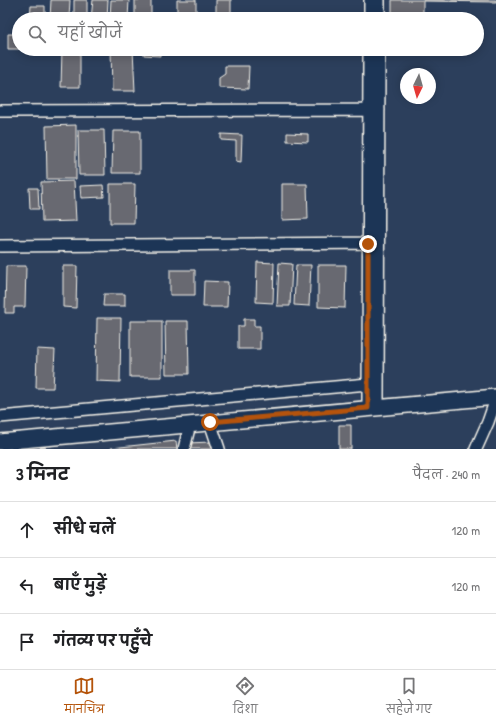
<!DOCTYPE html>
<html lang="hi">
<meta charset="utf-8">
<style>
:root{--surface:#fff;--page:#f2f2f2;--text:#202124;--muted:#757577;--line:#e0e0e0;--accent:#b45309}
body{margin:0;font-family:"Patrick Hand","Playpen Sans Deva",sans-serif;background:var(--page);color:var(--text)}
.compass{position:absolute;left:400px;top:68px;width:36px;height:36px;border-radius:50%;background:var(--surface);box-shadow:0 2px 10px #0003;rotate:185deg}
.stop{position:absolute;width:12px;height:12px;margin:-9px;border:3px solid #b45309;border-radius:50%;background:#fff}
.stop.end{background:#b45309;border-color:#fff;box-shadow:0 1px 4px #0008}
.list{margin:0;padding:0;list-style:none}
h2{display:flex;justify-content:space-between;align-items:center;height:52px;margin:0;padding:0 16px;font-size:17px}
h2 small{font-size:13px;font-weight:400;color:var(--muted)}
.list li{display:grid;grid-template-columns:26px 1fr auto;gap:12px;align-items:center;box-sizing:border-box;height:56px;padding:0 16px;border-top:1px solid var(--line)}
.list b{display:block;font-size:15px;white-space:nowrap}
.list em{font-size:13px;font-style:normal;color:var(--muted)}
.icon{flex:none;width:22px;height:22px;fill:none;stroke:currentColor;stroke-width:2;stroke-linecap:round;stroke-linejoin:round}
.map{position:relative;flex:none;width:496px;height:449px;overflow:hidden}
.search{position:absolute;background:var(--surface);box-shadow:0 2px 10px #0003;left:12px;right:12px;top:12px;height:44px;display:flex;align-items:center;gap:10px;box-sizing:border-box;padding:0 14px;border-radius:22px;color:var(--muted);font-size:15px}
.sheet{height:220px;background:var(--surface)}
nav{display:flex;justify-content:space-around;align-items:center;box-sizing:border-box;height:56px;border-top:1px solid var(--line);background:var(--surface);font-size:11px;color:var(--muted)}
nav a{display:grid;justify-items:center;gap:2px}
nav .on{color:var(--accent)}
.map>svg:first-child{display:block}
.building{fill:#686971;stroke:#f4f1e8}
.lines{fill:none;stroke-linecap:round;stroke-linejoin:round}
.street-casing{stroke:#f4f1e8;stroke-width:14}
.secondary-casing{stroke:#f4f1e8;stroke-width:18}
.street{stroke:#1d3557;stroke-width:11}
.secondary{stroke:#1d3557;stroke-width:15}
.route{stroke:#b45309;stroke-width:5}
</style>
<div class="map">
<svg width="496" height="449" viewBox="0 0 496 449">
<rect width="100%" height="100%" fill="#2c3f5c"/>
<filter id="ink" filterUnits="userSpaceOnUse"><feTurbulence type="fractalNoise" baseFrequency=".025" numOctaves="2"/><feDisplacementMap in="SourceGraphic" scale="8" xChannelSelector="R" yChannelSelector="G"/><feConvolveMatrix kernelMatrix="1 2 1 2 8 2 1 2 1" color-interpolation-filters="sRGB"/></filter>
<g filter="url(#ink)">
<path class="building" d="M51 0H70L69 19H50Z
M74 0H87V19H74Z
M93 0H108L107 19H91Z
M111 0H129L128 19H110Z
M135 0H151V19H135Z
M177 0H196V19H177Z
M216 0H231V19H216Z
M392 0H496V2L423 1V17H392Z
M31 6H45V19H30Z
M8 34H19V49H8Z
M62 49H80V87H61Z
M111 49H133L135 91H112Z
M144 49H160V56L144 55Z
M225 66H249L248 89 219 88V78L225 74Z
M76 125V179H47L46 126Z
M78 130H104L105 175H79Z
M113 131H140V173H112Z
M287 133 308 134V142L287 141Z
M221 134 242 135 241 162 236 161V141L221 140Z
M74 181 76 221 42 222 41 182Z
M110 184H135L134 223H110Z
M282 184H307L308 219 282 220Z
M103 185 104 197 81 198 80 186Z
M29 188H38L39 209H30Z
M257 262 274 263 273 303 256 302Z
M279 263 292 264 290 306H277Z
M296 265H311L309 306 294 305Z
M318 265H346L345 308 318 307Z
M6 266H26L25 307H14V313H5Z
M63 266H77L76 308 63 307Z
M170 270H195V295H170Z
M204 281 228 282 227 307H203Z
M104 294H125V306H103Z
M97 318H121L120 382 96 381Z
M244 319H254V326H260V349H238V326H244Z
M130 321H162V377H130Z
M165 321H188L189 374H166Z
M37 349 55 350 53 388H36Z
M339 425H351V449H339Z
M176 441 177 449H111V448Z
M211 442 212 449H188V443Z"/>
<g class="lines">
<g class="street-casing">
<path id="street" d="M370 19V0
M379 19V0
M0 111 379 110
M0 246 378 243
M378 407 379 49
M368 408 369 49
M0 417 368 384
M210 422 219 449
M184 449 190 424
M476 449 488 422 496 399"/>
</g>
<g class="secondary-casing">
<path id="secondary" d="M0 442 496 397"/>
</g>
<use href="#street" class="street"/>
<use href="#secondary" class="secondary"/>
</g>
</g>
<g class="lines" filter="url(#ink)">
<path class="route" d="M210 422 368 408V244"/>
</g>
</svg>
<svg class="compass" viewBox="-18 -18 36 36"><path d="M0-13l5 13h-10z" fill="#e53935"/><path d="M0 13l5-13h-10z" fill="#757577"/></svg>
<div class="stop" style="left:210px;top:422px"></div>
<div class="stop end" style="left:368px;top:244px"></div>
<div class="search"><svg class="icon" aria-label="search" viewBox="0 0 24 24"><circle cx="10" cy="10" r="6"/><path d="M15 15l6 6"/></svg>यहाँ खोजें</div>
</div>
<section class="sheet">
<h2>3 मिनट<small>पैदल · 240 m</small></h2>
<ul class="list">
<li><svg class="icon" aria-label="ahead" viewBox="0 0 24 24"><path d="M12 20V5M6 11l6-6 6 6"/></svg><div><b>सीधे चलें</b></div><em>120 m</em></li>
<li><svg class="icon" aria-label="left" viewBox="0 0 24 24"><path d="M17 20v-9H6M10 6l-5 5 5 5"/></svg><div><b>बाएँ मुड़ें</b></div><em>120 m</em></li>
<li><svg class="icon" aria-label="arrive" viewBox="0 0 24 24"><path d="M6 21V4h12l-3 4 3 4H6"/></svg><div><b>गंतव्य पर पहुँचे</b></div></li>
</ul>
</section>
<nav>
<a class="on"><svg class="icon" aria-label="map" viewBox="0 0 24 24"><path d="M3 6l6-2 6 2 6-2v14l-6 2-6-2-6 2zM9 4v14M15 6v14"/></svg>मानचित्र</a>
<a><svg class="icon" aria-label="directions" viewBox="0 0 24 24"><path d="M12 3l9 9-9 9-9-9zM9 14v-3h6M13 9l2 2-2 2"/></svg>दिशा</a>
<a><svg class="icon" aria-label="saved" viewBox="0 0 24 24"><path d="M7 4h10v16l-5-4-5 4z"/></svg>सहेजे गए</a>
</nav>
